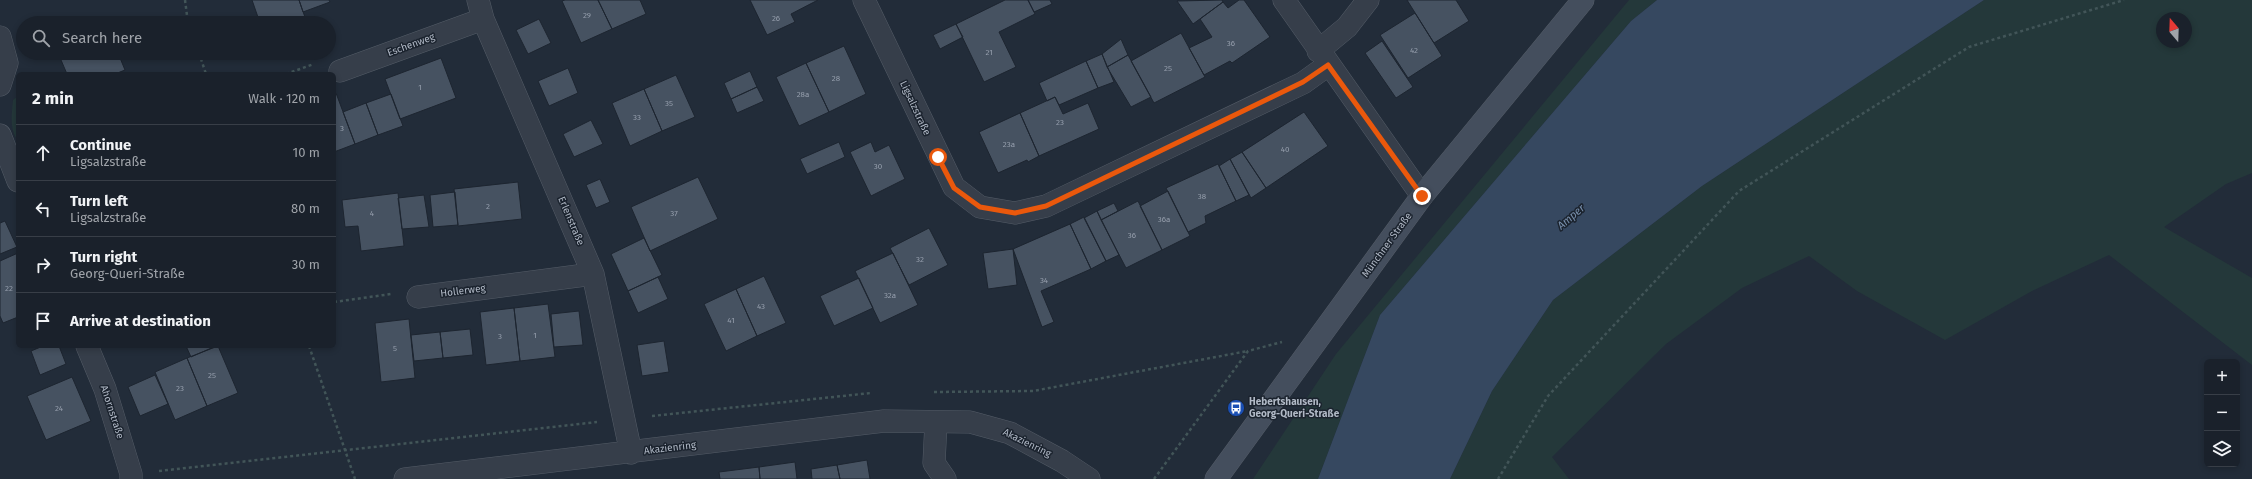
<!DOCTYPE html>
<meta charset="utf-8">
<style>
:root{--surface:#1a212b;--page:#232933;--text:#f1f3f6;--muted:#9fa3a9;--line:#383e47}
body{margin:0;font-family:"Fira Sans",sans-serif;background:var(--page);color:var(--text)}
.controls{position:absolute;right:12px;bottom:12px;display:grid;overflow:hidden;border-radius:6px;box-shadow:0 2px 6px #0003}
.controls button{width:36px;height:36px;display:grid;place-items:center;padding:0;border:0;border-bottom:1px solid var(--line);background:var(--surface);color:var(--text);font:20px sans-serif}
.compass{position:absolute;left:2156px;top:12px;width:36px;height:36px;border-radius:50%;background:var(--surface);box-shadow:0 2px 6px #0003;rotate:341deg}
.stop{position:absolute;width:12px;height:12px;margin:-9px;border:3px solid #ea580c;border-radius:50%;background:#fff}
.stop.end{background:#ea580c;border-color:#fff;box-shadow:0 1px 4px #0008}
.list{margin:0;padding:0;list-style:none}
h2{display:flex;justify-content:space-between;align-items:center;height:52px;margin:0;padding:0 16px;font-size:17px}
h2 small{font-size:13px;font-weight:400;color:var(--muted)}
.list li{display:grid;grid-template-columns:26px 1fr auto;gap:12px;align-items:center;box-sizing:border-box;height:56px;padding:0 16px;border-top:1px solid var(--line)}
.list b{display:block;font-size:15px;white-space:nowrap}
.list p{margin:0;font-size:13px;white-space:nowrap;color:var(--muted)}
.list em{font-size:13px;font-style:normal;color:var(--muted)}
.icon{flex:none;width:22px;height:22px;fill:none;stroke:currentColor;stroke-width:2;stroke-linecap:round;stroke-linejoin:round}
.map{position:relative;flex:none;width:2252px;height:479px;overflow:hidden}
.search{position:absolute;background:var(--surface);box-shadow:0 2px 6px #0003;left:16px;top:16px;width:320px;height:44px;display:flex;align-items:center;gap:10px;box-sizing:border-box;padding:0 14px;border-radius:22px;color:var(--muted);font-size:15px}
.panel{position:absolute;background:var(--surface);box-shadow:0 2px 6px #0003;left:16px;top:72px;width:320px;height:276px;border-radius:6px}
.map>svg:first-child{display:block}
.green{fill:#24383a;fill-rule:evenodd}
.water{fill:#364860}
.building{fill:#465261;stroke:#1d2530}
.lines{fill:none;stroke-linecap:round;stroke-linejoin:round}
.minor-casing{stroke:#545c67;stroke-width:23}
.secondary-casing{stroke:#545c67;stroke-width:23}
.path{stroke:#425558;stroke-width:2.5;stroke-dasharray:3 3;stroke-linecap:butt}
.minor{stroke:#363e4a;stroke-width:22}
.secondary{stroke:#444e5d;stroke-width:22}
.route{stroke:#ea580c;stroke-width:5}
.labels{text-anchor:middle;dominant-baseline:central;stroke-width:3;stroke-linejoin:round;paint-order:stroke}
.number-label{font-size:8px;fill:#969fad}
.street-label{font-size:10px;fill:#b1b9c6;stroke:#1b232e}
.poi-label{font-size:10px;font-weight:bold;fill:#b1b9c6;stroke:#1b232e;text-anchor:start}
.water-label{font-size:11px;font-style:italic;fill:#7990ad;stroke:#1b232e}
</style>
<div class="map">
<svg width="2252" height="479" viewBox="0 0 2252 479">
<rect width="100%" height="100%" fill="#222c39"/>
<path class="green" d="M1629 0H1657L1631 21 1380 315 1318 479H1253L1336 354Z
M1984 0H2252V173L2226 184 2164 227 2252 278V365L2109 255 2032 291 1945 340 1857 291 1809 256 1742 288 1666 344 1552 457 1569 479H1450L1492 391 1553 300 1702 186ZM2162 18H2186V42H2162Z
M18 96V140C9 131 12 112 13 100Z"/>
<path class="water" d="M1657 0H1984L1702 186 1553 300 1492 391 1450 479H1318L1380 315 1631 21Z"/>
<path class="building" d="M252 0H299L307 23H260Z
M299 0H329L330 2 303 12Z
M565 0H598L612 29 581 43 562 1Z
M598 0H640L646 14 612 29Z
M750 0H818L791 14 795 22 767 35Z
M1005 0H1028L1035 14 999 32 1016 67 984 82 956 24Z
M1028 0H1050L1052 4 1034 12Z
M1222 0 1223 2 1193 24 1177 1Z
M1239 0H1244L1270 37 1232 63 1230 61 1204 75 1189 48 1212 37 1200 19 1223 2 1228 8Z
M1407 0H1456L1469 21 1434 43Z
M1415 13 1442 56 1408 78 1380 35Z
M78 17 81 23H65Z
M539 19 551 43 528 54 516 30Z
M956 24 963 37 940 49 933 35Z
M1181 33 1205 77 1154 103 1131 61Z
M1121 39 1128 55 1107 67 1102 54Z
M1382 41 1413 87 1396 98 1365 53Z
M844 46 866 94 829 112 806 63Z
M58 53H118L125 70 115 74H67Z
M1102 54 1114 82 1098 88 1086 61Z
M1128 55 1151 97 1131 107 1107 67Z
M441 58 456 98 400 119 385 79Z
M1086 61 1098 88 1059 105 1055 97 1047 101 1039 83Z
M806 63 829 112 799 126 776 77Z
M568 68 578 93 549 106 538 81Z
M750 71 757 87 731 99 724 83Z
M676 75 695 117 662 131 644 89Z
M757 87 764 101 737 113 731 99Z
M644 89 662 131 630 146 612 103Z
M336 93 355 144 334 152V94Z
M391 94 403 126 378 135 366 103Z
M1055 97 1063 114 1088 103 1099 129 1039 156 1020 113Z
M366 103 378 135 355 144 343 112Z
M1304 112 1328 146 1266 188 1242 152Z
M1020 113 1039 156 1028 162 1027 160 998 173 979 132Z
M591 120 603 144 574 157 563 134Z
M839 142 845 157 807 174 800 159Z
M871 142 875 152 889 145 905 179 871 196 850 152Z
M1242 152 1266 188 1251 198 1230 159Z
M1230 159 1249 195 1236 201 1219 166Z
M1218 164 1236 201 1205 216 1206 223 1188 232 1166 188Z
M698 177 718 219 650 251 631 207Z
M600 179 610 202 596 208 586 185Z
M518 182 522 219 458 226 454 189Z
M1168 191 1190 236 1162 250 1140 206Z
M455 192 458 225 433 227 430 195Z
M398 193 404 246 361 251 358 226 345 227 342 200Z
M424 195 429 227 402 229 398 198Z
M1138 201 1162 250 1126 268 1101 220Z
M1114 203 1118 211 1101 220 1097 211Z
M1097 211 1119 255 1106 261 1084 218Z
M1084 217 1106 261 1091 269 1070 224Z
M5 221 17 247 0 254V223Z
M1070 224 1091 269 1041 291 1054 322 1042 327 1013 249Z
M929 228 948 265 909 285 890 248Z
M644 238 662 275 628 291 611 254Z
M1013 249 1017 285 988 289 983 253Z
M18 253V317L3 323 0 316V261Z
M893 253 918 305 880 323 855 271Z
M764 276 786 323 757 336 736 289Z
M658 277 668 299 638 313 628 291Z
M859 278 873 308 834 326 820 296Z
M736 289 757 336 726 351 704 304Z
M548 304 555 357 520 361 514 308Z
M514 308 520 361 486 365 480 312Z
M579 311 583 345 554 347 551 314Z
M409 319 415 378 381 382 375 323Z
M470 329 473 355 443 358 440 332Z
M440 332 443 358 414 361 411 335Z
M664 341 669 372 642 376 637 345Z
M43 346H59L66 364 40 375 31 351Z
M186 346H216L191 357Z
M218 346 238 393 207 406 187 358Z
M187 358 207 406 175 420 155 372Z
M155 375 168 404 140 416 128 387Z
M72 377 91 421 46 440 27 396Z
M867 460 870 479H840L837 465Z
M795 462 797 479H760L759 467Z
M837 465 840 479H812L811 469Z
M759 467 760 479H720L719 472Z"/>
<g class="lines">
<g class="minor-casing">
<path id="minor" d="M478 0 483 19 593 274 631 453
M864 0 954 187 980 207 1015 213 1046 206 1303 83 1328 65
M1284 0 1422 196
M0 37 7 63 0 85
M1318 51 1347 27 1368 0
M340 71 483 19
M0 135 18 181
M418 297 593 274
M87 346 105 389 131 474V479
M936 422 934 463 945 479
M405 479 884 421 970 422 1010 433 1062 461 1089 479"/>
</g>
<g class="secondary-casing">
<path id="secondary" d="M1216 479 1422 196 1583 0"/>
</g>
<path class="path" d="M185 0 188 23
M199 53 206 74
M286 74 314 64
M334 302 391 294
M309 346 355 479
M934 392 1033 391 1248 351
M652 416 871 393
M159 471 597 422
M1154 479 1248 351 1282 342
M1498 479 1548 396 1739 191 1969 47 2124 0"/>
<use href="#minor" class="minor"/>
<use href="#secondary" class="secondary"/>
</g>
<g class="lines">
<path class="route" d="M938 157 954 188 980 207 1015 213 1046 206 1303 82 1328 65 1422 196"/>
</g>
<defs>
<g id="bus-disc" transform="scale(0.9)"><circle r="9.5" fill="#1a4fb4" stroke="#1b232e"/><path d="M-5-6H5V4H4V6H2V4H-2V6H-4V4H-5ZM-3.5-4V0h7V-4ZM-3.5 1.2v1.5H-2V1.2ZM2 1.2v1.5H3.5V1.2Z" fill="#fff"/></g>
</defs>
<g fill-rule="evenodd">
<use href="#bus-disc" x="1236" y="408"/>
</g>
<g class="labels">
<g class="number-label">
<text x="587" y="15">29</text>
<text x="776" y="18">26</text>
<text x="1231" y="43">36</text>
<text x="1414" y="50">42</text>
<text x="989" y="52">21</text>
<text x="1168" y="68">25</text>
<text x="836" y="78">28</text>
<text x="420" y="87">1</text>
<text x="803" y="94">28a</text>
<text x="669" y="103">35</text>
<text x="637" y="117">33</text>
<text x="1060" y="122">23</text>
<text x="342" y="128">3</text>
<text x="1009" y="144">23a</text>
<text x="1285" y="149">40</text>
<text x="878" y="166">30</text>
<text x="1202" y="196">38</text>
<text x="488" y="206">2</text>
<text x="372" y="213">4</text>
<text x="674" y="213">37</text>
<text x="1164" y="219">36a</text>
<text x="1132" y="235">36</text>
<text x="920" y="259">32</text>
<text x="1044" y="280">34</text>
<text x="9" y="288">22</text>
<text x="890" y="295">32a</text>
<text x="761" y="306">43</text>
<text x="731" y="320">41</text>
<text x="535" y="335">1</text>
<text x="500" y="336">3</text>
<text x="395" y="348">5</text>
<text x="212" y="375">25</text>
<text x="180" y="388">23</text>
<text x="59" y="408">24</text>
</g>
<g class="street-label">
<text transform="translate(411 45) rotate(-20)">Eschenweg</text>
<text transform="translate(915 108) rotate(65)">Ligsalzstraße</text>
<text transform="translate(571 221) rotate(67)">Erlenstraße</text>
<text transform="translate(1387 245) rotate(-54)">Münchner Straße</text>
<text transform="translate(463 291) rotate(-7)">Hollerweg</text>
<text transform="translate(112 412) rotate(72)">Ahornstraße</text>
<text transform="translate(1027 443) rotate(26)">Akazienring</text>
<text transform="translate(670 448) rotate(-7)">Akazienring</text>
</g>
<g class="poi-label">
<text x="1249" y="402">Hebertshausen,<tspan x="1249" dy="12">Georg-Queri-Straße</tspan></text>
</g>
<g class="water-label">
<text transform="translate(1571 217) rotate(-41)">Amper</text>
</g>
</g>
</svg>
<div class="controls">
<button>+</button>
<button>−</button>
<button><svg class="icon" aria-label="layers" viewBox="0 0 24 24"><path d="M12 4l9 5-9 5-9-5zM3 14l9 5 9-5"/></svg></button>
</div>
<svg class="compass" viewBox="-18 -18 36 36"><path d="M0-13l5 13h-10z" fill="#e53935"/><path d="M0 13l5-13h-10z" fill="#9fa3a9"/></svg>
<div class="stop" style="left:938px;top:157px"></div>
<div class="stop end" style="left:1422px;top:196px"></div>
<div class="search"><svg class="icon" aria-label="search" viewBox="0 0 24 24"><circle cx="10" cy="10" r="6"/><path d="M15 15l6 6"/></svg>Search here</div>
<section class="panel">
<h2>2 min<small>Walk · 120 m</small></h2>
<ul class="list">
<li><svg class="icon" aria-label="ahead" viewBox="0 0 24 24"><path d="M12 20V5M6 11l6-6 6 6"/></svg><div><b>Continue</b><p>Ligsalzstraße</p></div><em>10 m</em></li>
<li><svg class="icon" aria-label="left" viewBox="0 0 24 24"><path d="M17 20v-9H6M10 6l-5 5 5 5"/></svg><div><b>Turn left</b><p>Ligsalzstraße</p></div><em>80 m</em></li>
<li><svg class="icon" aria-label="right" viewBox="0 0 24 24"><path d="M7 20v-9h11M14 6l5 5-5 5"/></svg><div><b>Turn right</b><p>Georg-Queri-Straße</p></div><em>30 m</em></li>
<li><svg class="icon" aria-label="arrive" viewBox="0 0 24 24"><path d="M6 21V4h12l-3 4 3 4H6"/></svg><div><b>Arrive at destination</b></div></li>
</ul>
</section>
</div>
